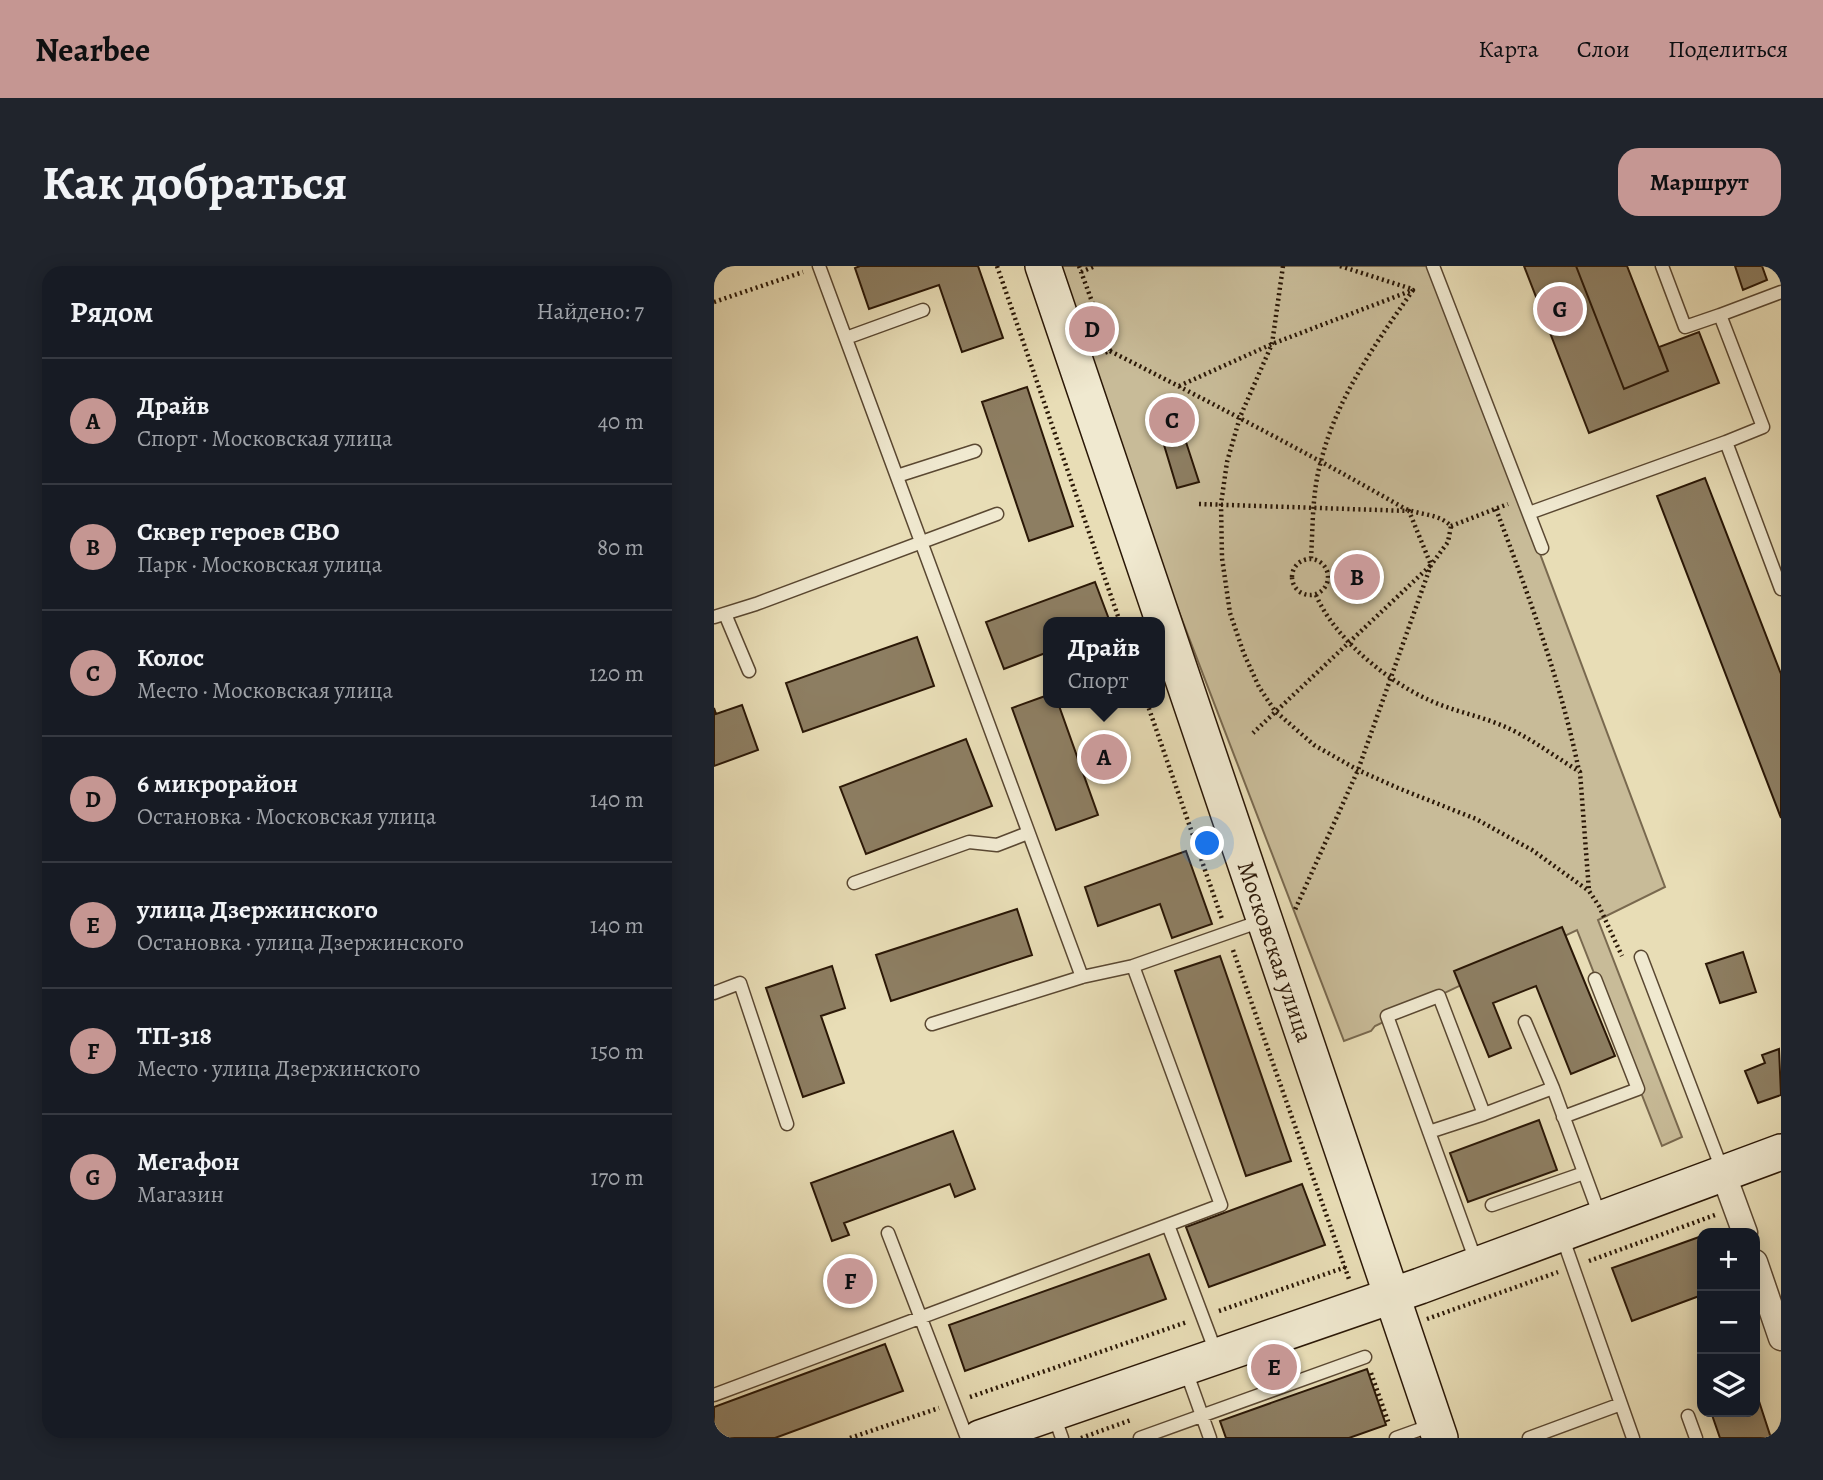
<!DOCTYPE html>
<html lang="ru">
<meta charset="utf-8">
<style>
:root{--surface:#171b24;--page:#20242c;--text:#f1f3f6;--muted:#9ea1a6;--line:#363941;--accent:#c59692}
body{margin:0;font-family:Alegreya,serif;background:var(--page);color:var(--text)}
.controls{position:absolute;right:21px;bottom:21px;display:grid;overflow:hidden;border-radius:14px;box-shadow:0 4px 18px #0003}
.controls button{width:63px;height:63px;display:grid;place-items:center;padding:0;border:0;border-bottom:2px solid var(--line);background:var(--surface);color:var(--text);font:35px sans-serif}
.you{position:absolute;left:494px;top:578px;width:24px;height:24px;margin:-18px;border:5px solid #fff;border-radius:50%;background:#1a73e8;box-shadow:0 0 0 10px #1a73e833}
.badge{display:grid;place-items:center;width:46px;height:46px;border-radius:50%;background:var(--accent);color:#111;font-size:23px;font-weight:700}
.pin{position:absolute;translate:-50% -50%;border:4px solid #fff;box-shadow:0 2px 7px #0006}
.popup{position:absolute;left:329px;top:351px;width:122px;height:91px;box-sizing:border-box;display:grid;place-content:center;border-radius:14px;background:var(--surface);filter:drop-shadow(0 2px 5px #0005);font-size:23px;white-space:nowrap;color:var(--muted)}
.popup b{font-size:26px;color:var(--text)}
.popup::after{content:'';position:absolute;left:50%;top:100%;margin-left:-14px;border:14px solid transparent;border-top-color:var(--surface)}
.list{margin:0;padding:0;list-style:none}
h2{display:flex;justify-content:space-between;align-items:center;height:91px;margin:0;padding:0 28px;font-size:30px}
h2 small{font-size:23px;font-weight:400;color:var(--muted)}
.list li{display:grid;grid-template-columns:46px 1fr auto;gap:21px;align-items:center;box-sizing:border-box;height:126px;padding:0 28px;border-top:2px solid var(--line)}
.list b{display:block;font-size:26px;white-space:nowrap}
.list p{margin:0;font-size:23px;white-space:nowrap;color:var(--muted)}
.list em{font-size:23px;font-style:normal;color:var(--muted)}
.icon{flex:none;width:38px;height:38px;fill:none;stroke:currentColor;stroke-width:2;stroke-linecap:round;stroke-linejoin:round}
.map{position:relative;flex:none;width:1067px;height:1172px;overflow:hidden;border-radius:21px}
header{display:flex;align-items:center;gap:42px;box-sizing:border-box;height:98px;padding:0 35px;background:var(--accent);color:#111}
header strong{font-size:33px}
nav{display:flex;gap:38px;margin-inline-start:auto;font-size:24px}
.intro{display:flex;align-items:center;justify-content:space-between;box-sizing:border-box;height:168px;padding:0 42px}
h1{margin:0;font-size:49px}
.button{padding:18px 32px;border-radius:21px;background:var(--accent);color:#111;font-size:24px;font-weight:700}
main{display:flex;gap:42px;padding:0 42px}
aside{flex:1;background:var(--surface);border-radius:21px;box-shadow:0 4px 18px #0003}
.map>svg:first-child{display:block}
.green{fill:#c8bb98;stroke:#79694f;stroke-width:2}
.building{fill:#8d7e62;stroke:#2a1706;stroke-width:2}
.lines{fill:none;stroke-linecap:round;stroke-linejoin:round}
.lane-casing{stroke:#5a4832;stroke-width:15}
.street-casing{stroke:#5a4832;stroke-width:27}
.secondary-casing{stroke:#2a1706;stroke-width:38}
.path{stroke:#2a1706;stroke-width:4.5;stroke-dasharray:2 3.5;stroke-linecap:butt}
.lane{stroke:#f0e9d0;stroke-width:12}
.street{stroke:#f0e9d0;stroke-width:24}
.secondary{stroke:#f0e9d0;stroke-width:35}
.labels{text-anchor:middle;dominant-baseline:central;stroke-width:7;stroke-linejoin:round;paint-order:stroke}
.street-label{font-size:24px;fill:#2a1706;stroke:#f0e9d0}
</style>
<header>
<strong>Nearbee</strong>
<nav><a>Карта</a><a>Слои</a><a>Поделиться</a></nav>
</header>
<div class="intro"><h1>Как добраться</h1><a class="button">Маршрут</a></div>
<main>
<aside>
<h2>Рядом<small>Найдено: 7</small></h2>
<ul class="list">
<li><span class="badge">A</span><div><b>Драйв</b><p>Спорт · Московская улица</p></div><em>40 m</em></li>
<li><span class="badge">B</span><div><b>Сквер героев СВО</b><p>Парк · Московская улица</p></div><em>80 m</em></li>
<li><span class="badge">C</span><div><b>Колос</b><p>Место · Московская улица</p></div><em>120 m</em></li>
<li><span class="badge">D</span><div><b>6 микрорайон</b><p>Остановка · Московская улица</p></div><em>140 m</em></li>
<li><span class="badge">E</span><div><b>улица Дзержинского</b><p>Остановка · улица Дзержинского</p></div><em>140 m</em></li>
<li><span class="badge">F</span><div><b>ТП-318</b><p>Место · улица Дзержинского</p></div><em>150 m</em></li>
<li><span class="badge">G</span><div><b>Мегафон</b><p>Магазин</p></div><em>170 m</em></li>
</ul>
</aside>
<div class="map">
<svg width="1067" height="1172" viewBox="0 0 1067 1172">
<rect width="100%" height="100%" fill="#e8ddb6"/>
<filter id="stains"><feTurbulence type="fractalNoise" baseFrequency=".00286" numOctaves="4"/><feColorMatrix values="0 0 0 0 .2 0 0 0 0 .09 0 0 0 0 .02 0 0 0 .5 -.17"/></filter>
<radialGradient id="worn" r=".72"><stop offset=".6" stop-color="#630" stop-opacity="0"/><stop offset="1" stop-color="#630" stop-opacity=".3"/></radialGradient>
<path class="green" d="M332 0H718L951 621 884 654 968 871 948 880 863 664 661 760 657 765 630 775Z"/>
<path class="building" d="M146 0H264L289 72 248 86 225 19 155 43 141 2Z
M810 0H862L910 123 954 105 945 81 985 66 1005 117 875 167Z
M862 0H913L954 105 910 123Z
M1021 0H1048L1053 14 1029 24Z
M313 121 359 260 315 275 268 136Z
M468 139 475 161 449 169 442 147Z
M471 173 485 216 463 222 450 179Z
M991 212 1067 408V552L943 230Z
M381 316 396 356H334V386L290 403 272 356Z
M203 371 220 420 89 466 72 417Z
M334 429V437H344L384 549 342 564 298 442Z
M28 439 44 484 0 500V442L2 448Z
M252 473 278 540 152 588 126 521Z
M472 585 498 658 458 672 446 638 384 660 371 621Z
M303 643 318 689 177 735 162 689Z
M848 661 901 790 857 808 822 720 779 737 797 782 775 791 740 705Z
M1029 686 1042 726 1006 737 992 698Z
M506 690 577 895 532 910 461 705Z
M118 700 131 742 107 750 130 817 89 831 52 722Z
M1065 783 1067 829 1044 837 1031 805 1051 797 1048 789Z
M825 854 843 904 754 936 736 887Z
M239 865 261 923 241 931 236 918 130 957 135 969 118 975 97 917Z
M588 918 611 979 495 1021 472 961Z
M988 970V1029L918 1055 898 1002Z
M435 988 452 1033 251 1105 235 1059Z
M143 1002 150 1021 128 1028 122 1009Z
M171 1078 189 1125 61 1172H0V1141Z
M653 1103 672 1159 635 1172H512L506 1155Z
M1041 1123 1057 1172H1006L997 1146H1041Z"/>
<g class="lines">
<g class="lane-casing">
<path id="lane" d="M105 0 368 711
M719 0 828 282
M948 0 971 61 1006 49 1049 161 1012 176
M1006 49 1067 26
M132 72 209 44
M183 210 261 185
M815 247 1012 176 1067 323
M11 348 35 405
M0 351 42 338 283 248
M140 617 255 576 283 579 314 567
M927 691 1009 906
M0 727 26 717 73 858
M218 758 368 711 419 700 550 654
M839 822 886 950
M770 848 839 822 811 756
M849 851 924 823 881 713
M715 866 770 848 725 730 673 750 763 998
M778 939 870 907
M454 959 503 1089
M174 967 253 1172
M848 970 907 1138
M471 1102 496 1172
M0 1129 507 939 419 700
M339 1147 348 1172
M974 1150 982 1172
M426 1172 651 1091
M682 1172 721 1158
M815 1172 907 1138 919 1172"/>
</g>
<g class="street-casing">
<path id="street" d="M1009 907 1031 967
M1041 996 1067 1072"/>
</g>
<g class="secondary-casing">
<g id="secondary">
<path id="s1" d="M329 0 726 1172"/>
<path d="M266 1172 706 1020 1067 886"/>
</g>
</g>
<path class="path" d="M283 0 406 356
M365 0 396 85 390 87
M569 0 558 78 526 151 513 196 507 238 508 292 516 347 530 388 545 421 561 445 600 479 644 504 684 522 762 553 818 584 875 625
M626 0 698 23
M367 6 381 0
M0 36 89 6
M396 85C494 135 592 186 688 241 704 250 723 246 737 260L734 276 717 299 644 504 580 646
M465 120 558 78 699 24C662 77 623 131 607 195 598 226 599 260 597 292
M485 238 695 245 717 299 539 467
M782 243C814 328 847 416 865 505
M737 260 794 238
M578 311a18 18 0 1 1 36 0a18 18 0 1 1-36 0Z
M602 329C620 372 673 415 715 434 738 445 763 449 787 459 814 470 840 490 866 506L875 625 885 640 908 690
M433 437 508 653
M519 684 636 1016
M875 995 1001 949
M505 1045 632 1001
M713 1053 844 1006
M657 1107 675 1158
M256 1131 473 1056
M136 1172 225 1142
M367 1172 417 1154"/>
<use href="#lane" class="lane"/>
<use href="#street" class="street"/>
<use href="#secondary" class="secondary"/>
</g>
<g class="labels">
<g class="street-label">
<text stroke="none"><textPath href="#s1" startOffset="724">Московская улица</textPath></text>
</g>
</g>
<rect width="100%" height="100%" filter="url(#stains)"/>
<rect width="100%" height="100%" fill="url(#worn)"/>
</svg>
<div class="controls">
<button>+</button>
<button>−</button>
<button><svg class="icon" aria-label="layers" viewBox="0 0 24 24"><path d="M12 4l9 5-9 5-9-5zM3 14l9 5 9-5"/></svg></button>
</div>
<div class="you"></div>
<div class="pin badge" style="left:390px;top:491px">A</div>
<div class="popup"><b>Драйв</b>Спорт</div>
<div class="pin badge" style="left:643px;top:311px">B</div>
<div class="pin badge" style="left:458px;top:154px">C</div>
<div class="pin badge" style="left:378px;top:63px">D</div>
<div class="pin badge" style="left:560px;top:1101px">E</div>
<div class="pin badge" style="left:136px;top:1015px">F</div>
<div class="pin badge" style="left:846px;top:43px">G</div>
</div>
</main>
